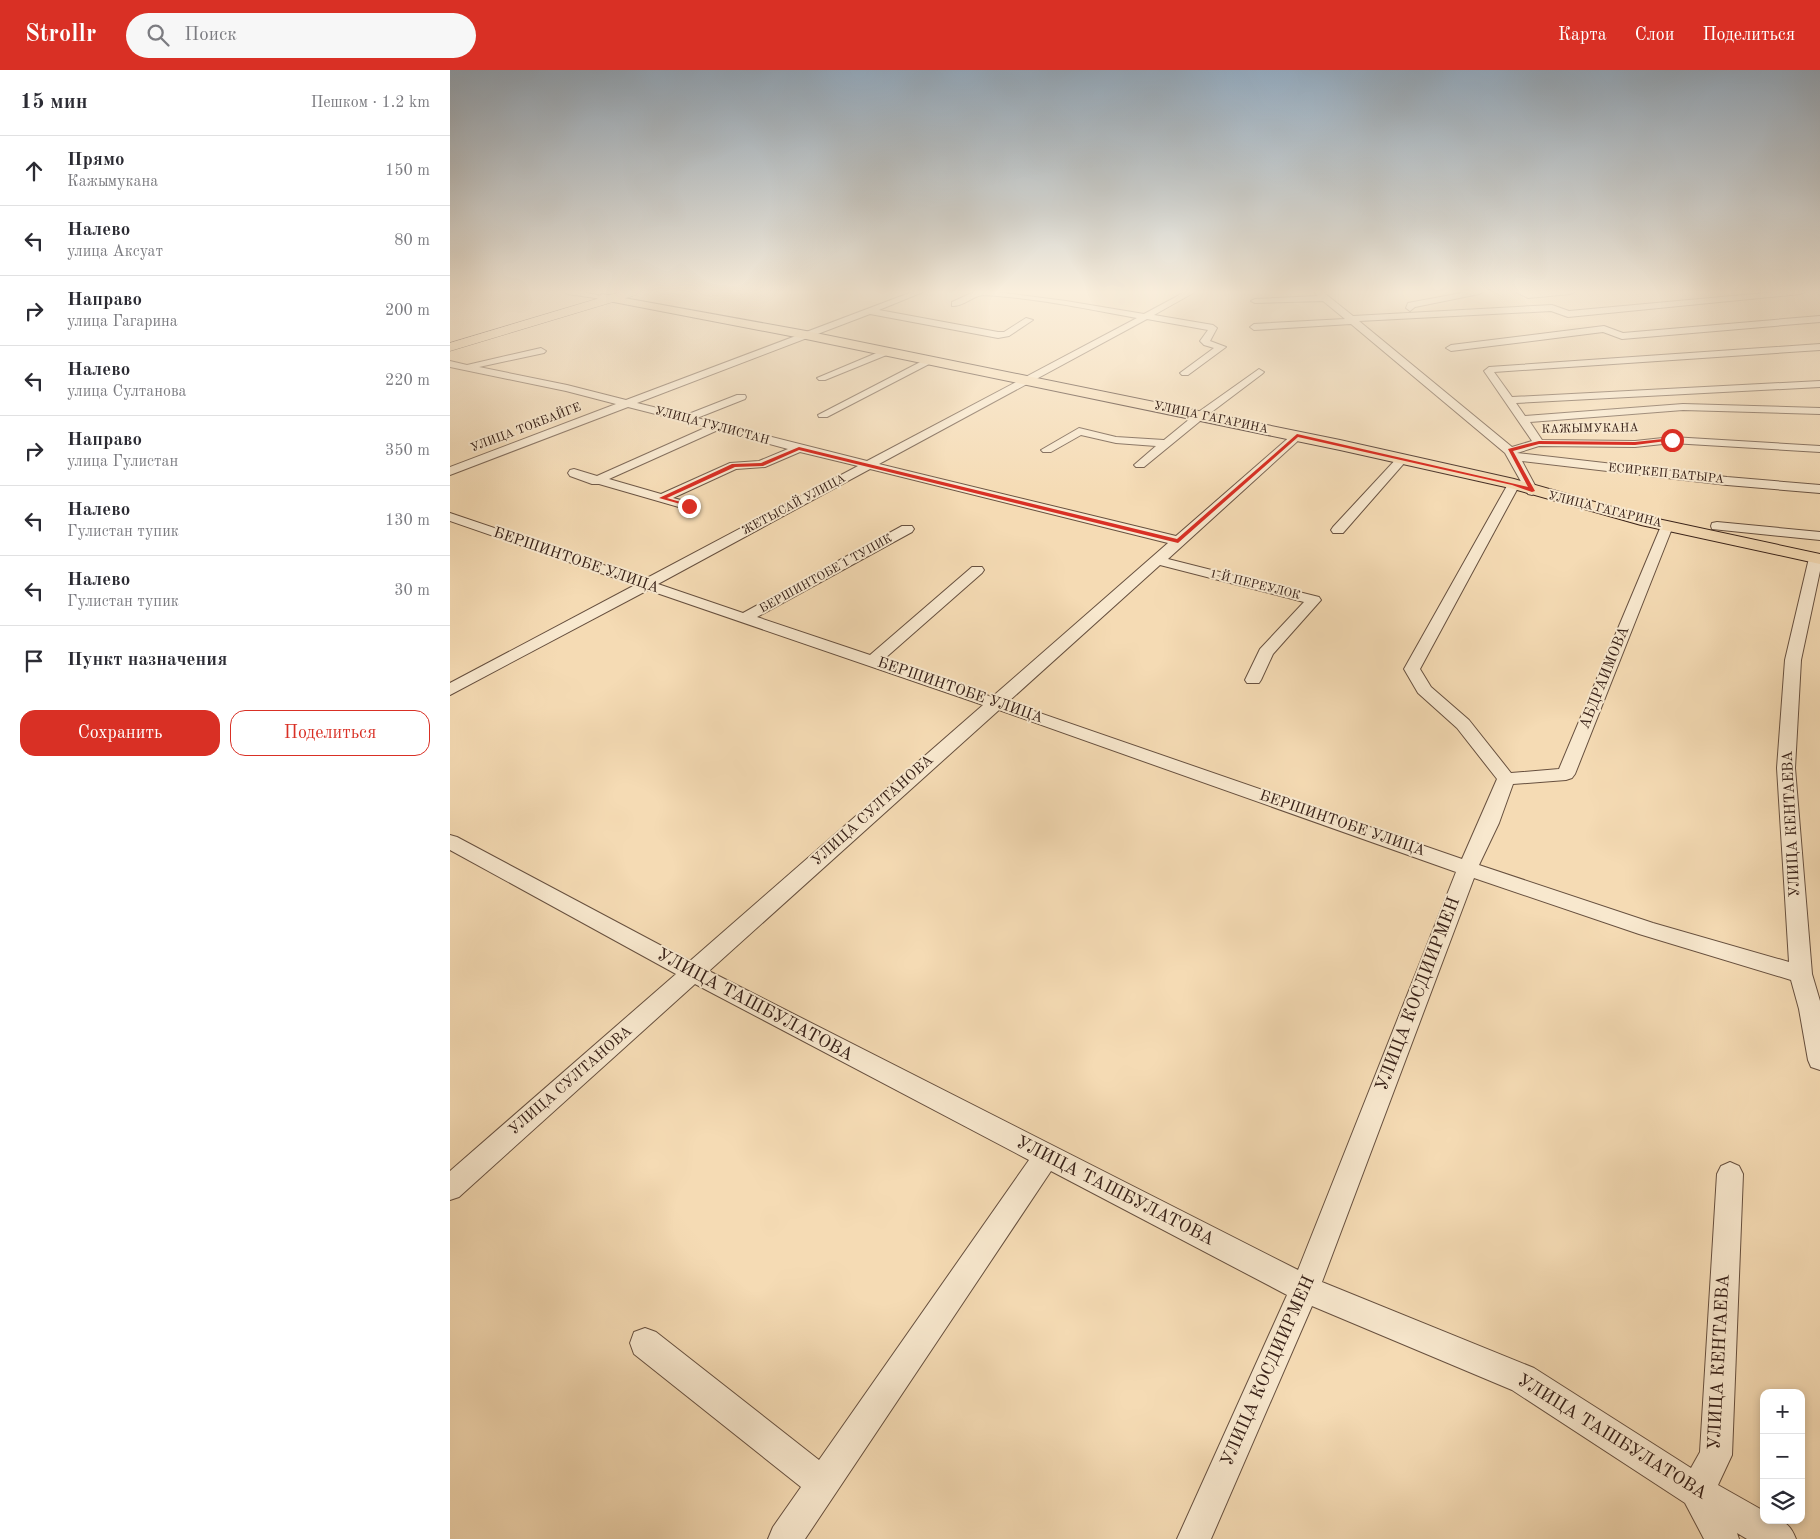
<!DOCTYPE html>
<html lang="ru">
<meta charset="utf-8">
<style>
:root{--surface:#fff;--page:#f7f7f7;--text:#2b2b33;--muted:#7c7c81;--line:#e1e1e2;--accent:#d93025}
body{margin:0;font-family:"Old Standard TT",serif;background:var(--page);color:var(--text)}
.controls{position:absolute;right:15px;bottom:15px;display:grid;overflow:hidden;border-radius:10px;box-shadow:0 2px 8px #0003}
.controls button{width:45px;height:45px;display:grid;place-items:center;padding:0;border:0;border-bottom:1px solid var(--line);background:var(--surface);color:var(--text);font:25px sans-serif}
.stop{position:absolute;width:15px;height:15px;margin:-11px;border:4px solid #d93025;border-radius:50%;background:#fff}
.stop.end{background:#d93025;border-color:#fff;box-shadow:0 1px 5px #0008}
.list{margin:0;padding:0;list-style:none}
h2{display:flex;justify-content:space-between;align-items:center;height:65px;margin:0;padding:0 20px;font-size:21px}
h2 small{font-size:16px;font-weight:400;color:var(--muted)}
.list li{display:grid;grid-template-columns:32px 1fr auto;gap:15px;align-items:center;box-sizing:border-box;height:70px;padding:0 20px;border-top:1px solid var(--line)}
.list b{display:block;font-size:19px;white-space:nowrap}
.list p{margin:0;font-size:16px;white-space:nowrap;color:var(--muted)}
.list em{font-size:16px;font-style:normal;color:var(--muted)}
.actions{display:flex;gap:10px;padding:15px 20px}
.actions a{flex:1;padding:11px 0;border:1px solid var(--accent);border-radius:15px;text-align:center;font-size:18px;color:var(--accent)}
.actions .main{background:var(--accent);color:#fff}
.icon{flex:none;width:28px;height:28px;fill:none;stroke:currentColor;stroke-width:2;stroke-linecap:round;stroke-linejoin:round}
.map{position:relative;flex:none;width:1370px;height:1469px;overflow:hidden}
header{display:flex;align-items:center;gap:30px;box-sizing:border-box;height:70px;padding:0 25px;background:var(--accent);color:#fff}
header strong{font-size:24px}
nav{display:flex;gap:28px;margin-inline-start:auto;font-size:18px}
.search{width:350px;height:45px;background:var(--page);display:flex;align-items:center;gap:12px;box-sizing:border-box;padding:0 18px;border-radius:28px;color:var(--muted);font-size:19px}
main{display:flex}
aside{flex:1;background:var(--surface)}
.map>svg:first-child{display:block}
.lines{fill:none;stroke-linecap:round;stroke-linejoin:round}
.minor-casing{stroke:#67503f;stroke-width:2}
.major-casing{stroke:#382118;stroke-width:2}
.highway-casing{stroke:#382118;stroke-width:1}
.minor{fill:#f8e8ce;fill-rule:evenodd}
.major{fill:#f5dbb4;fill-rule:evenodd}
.highway{fill:#f5dbb4;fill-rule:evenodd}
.route{fill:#d93025}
.labels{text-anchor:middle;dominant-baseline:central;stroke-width:4;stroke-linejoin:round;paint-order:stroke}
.far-street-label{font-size:12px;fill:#382118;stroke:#f8e8ce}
.street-label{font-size:15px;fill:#382118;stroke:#f8e8ce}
.near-street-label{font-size:18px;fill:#382118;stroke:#f8e8ce}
</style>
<header>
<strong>Strollr</strong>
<div class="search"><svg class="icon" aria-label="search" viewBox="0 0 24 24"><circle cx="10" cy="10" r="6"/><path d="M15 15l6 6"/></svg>Поиск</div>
<nav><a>Карта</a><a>Слои</a><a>Поделиться</a></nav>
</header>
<main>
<aside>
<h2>15 мин<small>Пешком · 1.2 km</small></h2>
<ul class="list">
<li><svg class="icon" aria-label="ahead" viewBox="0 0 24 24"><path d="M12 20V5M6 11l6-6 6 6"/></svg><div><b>Прямо</b><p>Кажымукана</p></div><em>150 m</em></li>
<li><svg class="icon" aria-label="left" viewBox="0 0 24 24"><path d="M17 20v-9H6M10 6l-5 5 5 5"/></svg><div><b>Налево</b><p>улица Аксуат</p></div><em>80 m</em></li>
<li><svg class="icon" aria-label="right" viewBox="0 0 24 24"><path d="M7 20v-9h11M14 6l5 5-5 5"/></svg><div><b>Направо</b><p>улица Гагарина</p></div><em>200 m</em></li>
<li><svg class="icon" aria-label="left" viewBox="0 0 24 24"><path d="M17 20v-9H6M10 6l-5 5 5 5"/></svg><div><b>Налево</b><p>улица Султанова</p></div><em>220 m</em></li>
<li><svg class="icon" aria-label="right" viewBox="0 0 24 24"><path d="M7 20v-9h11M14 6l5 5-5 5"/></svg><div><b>Направо</b><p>улица Гулистан</p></div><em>350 m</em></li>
<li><svg class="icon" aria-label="left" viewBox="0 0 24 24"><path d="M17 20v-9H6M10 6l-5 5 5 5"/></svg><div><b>Налево</b><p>Гулистан тупик</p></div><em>130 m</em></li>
<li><svg class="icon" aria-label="left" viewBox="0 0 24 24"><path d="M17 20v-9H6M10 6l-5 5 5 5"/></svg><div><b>Налево</b><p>Гулистан тупик</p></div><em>30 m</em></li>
<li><svg class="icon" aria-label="arrive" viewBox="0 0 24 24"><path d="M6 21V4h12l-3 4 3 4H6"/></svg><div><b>Пункт назначения</b></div></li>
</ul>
<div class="actions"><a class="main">Сохранить</a><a>Поделиться</a></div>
</aside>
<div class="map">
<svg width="1370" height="1469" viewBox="0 0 1370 1469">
<rect width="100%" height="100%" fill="#f5dbb4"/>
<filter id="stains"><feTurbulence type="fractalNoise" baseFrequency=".004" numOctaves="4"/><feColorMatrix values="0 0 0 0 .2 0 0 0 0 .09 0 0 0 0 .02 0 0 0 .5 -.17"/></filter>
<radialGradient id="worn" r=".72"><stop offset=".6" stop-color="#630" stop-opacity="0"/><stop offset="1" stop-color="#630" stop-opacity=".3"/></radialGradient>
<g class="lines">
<g class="minor-casing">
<path id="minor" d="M114 222H133L156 227 152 229 118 224Z
M462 222H473L429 240 548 262H554L576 248 583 250 559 266 548 268 420 244 187 333 236 345 287 325H295L296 327 295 329 247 348 417 391 687 248C637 239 585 228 534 225 523 225 514 237 502 236V232L524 222H546L616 231 694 244 735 222H745L704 245 763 255 767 258 760 271 776 277 738 305H732L730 303 764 278 754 275 750 271 758 260 697 249 429 394 726 466 843 364H851L853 366 851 368 718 489 869 527 871 530 823 584 811 610 809 613H797L795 610 810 579 854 532 710 495 558 632 1012 789 1047 709 1007 658 968 623 954 599 1058 414 1064 410 1070 414 970 599 981 617 1019 650 1061 703 1109 699 1211 456 1212 453H1222L1223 456 1125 704 1122 708 1116 710 1063 714 1049 753 1029 795 1203 853 1339 892 1327 698 1335 590 1359 488 1361 485H1370V501L1351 590 1345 698 1362 904 1370 931V1000L1361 997 1358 990 1349 939 1341 910 1189 864 1024 808 872 1212 1084 1298 1241 1398 1250 1382 1267 1104 1271 1096 1280 1092 1289 1096 1293 1104 1282 1385 1268 1415 1314 1441V1450C1332 1450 1339 1451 1346 1469H1297L1287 1463 1289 1469H1254L1235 1433 1062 1320 862 1236 761 1469H727L837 1225 601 1101 355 1469H318L323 1457 351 1417 184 1284 180 1273 184 1262 195 1258 206 1262 369 1390 579 1090 245 914 9 1127 0 1130V1101L226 904 0 780V765L7 767 240 891 533 635 198 520 0 625V613L185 515 0 451V443L195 509 408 396 350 382 315 397 286 399 223 428 243 433 245 436 243 439 239 440 149 414H142L120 406 118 403 120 400 124 399 147 406 257 357 178 337 0 405V397L166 334 116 321 0 297V291L17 295 91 278 96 281 94 283 29 297 117 315 176 330ZM268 360 338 379 309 391 280 393 211 424 159 409ZM420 399 718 473 542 627 433 590 532 503 534 500 532 497H522L420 585 307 547 462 462 464 459 462 456H452L293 543 208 514ZM549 640 1006 802 848 1200 259 901Z
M864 222H873L903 246 1102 235 1119 241 1326 222H1354L1350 224 1118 247 1101 241 909 251 1062 377 1082 371 1034 301 1039 297 1370 274V280L1044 302 1062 327 1370 311V317L1066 333 1075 346 1233 334 1370 338V344L1233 340 1080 352 1092 370 1185 371 1222 367 1370 376V382L1222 373 1185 377 1089 376 1067 383 1277 407 1370 415V423L1277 415 1072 391 1088 421 1082 425 1078 424 1055 383 901 254 804 260 800 257 804 254 895 249 873 231 805 233 801 231 805 229 868 226Z
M1017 222H1033L1029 224 965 237 960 241 956 238 958 233Z
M1066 222H1124L1120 224 1078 228Z
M1370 246V252L1172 269 1153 262 1001 281 996 278 1001 275 1154 256 1173 263Z
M436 279 441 282 439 284 375 310H369L367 308Z
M480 287 485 290 483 292 377 347H369L368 345Z
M809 299 814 302 812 304 755 347 694 397H686L684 395 706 376 666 373 631 365 601 382H593L591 380 629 358 666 367 714 370 747 343Z
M952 386 958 389 956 391 893 463H883L881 460 883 457 948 387Z
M1267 452 1370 462V470L1262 459 1261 456 1262 453Z"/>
</g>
<g class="major-casing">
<path id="major" d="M152 224 356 261 890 370 1064 409 1194 446 1370 484V494L1191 455 1060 418 890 380 356 269 148 229 147 227Z"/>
</g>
<g class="highway-casing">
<path id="highway" d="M170 222H188L186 225 0 281V273Z"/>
</g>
<use href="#minor" class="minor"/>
<use href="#major" class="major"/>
<use href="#highway" class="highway"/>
</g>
<linearGradient id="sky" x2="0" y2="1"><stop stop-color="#93aabe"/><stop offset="0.52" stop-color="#faefdd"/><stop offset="1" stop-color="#faefdd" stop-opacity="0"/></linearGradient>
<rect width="1370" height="427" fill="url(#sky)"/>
<path class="route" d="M847 364 1078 417 1058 379 1089 371 1185 372 1222 368 1224 370 1185 375 1089 374 1063 381 1085 421 1082 422 1062 415 848 367 728 473 349 380 313 396 285 397 217 428 241 435V437L209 428 282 394 311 393 349 377 727 469Z"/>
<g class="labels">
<g class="far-street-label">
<text transform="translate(761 348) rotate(12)">УЛИЦА ГАГАРИНА</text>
<text transform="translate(262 356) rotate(15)">УЛИЦА ГУЛИСТАН</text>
<text transform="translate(76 358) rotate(-21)">УЛИЦА ТОКБАЙГЕ</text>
<text transform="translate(1140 359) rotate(-1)">КАЖЫМУКАНА</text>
<text transform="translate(1216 404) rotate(6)">ЕСИРКЕП БАТЫРА</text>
<text transform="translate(344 435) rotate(-28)">ЖЕТЫСАЙ УЛИЦА</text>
<text transform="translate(1155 440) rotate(14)">УЛИЦА ГАГАРИНА</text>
<text transform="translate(376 504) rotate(-29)">БЕРШИНТОБЕ 1 ТУПИК</text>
<text transform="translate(805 515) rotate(14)">1-Й ПЕРЕУЛОК</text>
</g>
<g class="street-label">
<text transform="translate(126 491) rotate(19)">БЕРШИНТОБЕ УЛИЦА</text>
<text transform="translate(1155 608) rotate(-68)">АБДРАИМОВА</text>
<text transform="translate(510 621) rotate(19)">БЕРШИНТОБЕ УЛИЦА</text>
<text transform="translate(423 741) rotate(-42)">УЛИЦА СУЛТАНОВА</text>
<text transform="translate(892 754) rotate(19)">БЕРШИНТОБЕ УЛИЦА</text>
<text transform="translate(1342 754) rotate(-93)">УЛИЦА КЕНТАЕВА</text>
<text transform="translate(121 1011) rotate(-41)">УЛИЦА СУЛТАНОВА</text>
</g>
<g class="near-street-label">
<text transform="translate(968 924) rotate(-69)">УЛИЦА КОСДИИРМЕН</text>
<text transform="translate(305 935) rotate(28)">УЛИЦА ТАШБУЛАТОВА</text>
<text transform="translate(665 1121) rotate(27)">УЛИЦА ТАШБУЛАТОВА</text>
<text transform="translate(1269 1292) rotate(-87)">УЛИЦА КЕНТАЕВА</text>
<text transform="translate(818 1301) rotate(-66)">УЛИЦА КОСДИИРМЕН</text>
<text transform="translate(1162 1367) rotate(32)">УЛИЦА ТАШБУЛАТОВА</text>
</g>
</g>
<rect width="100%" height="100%" filter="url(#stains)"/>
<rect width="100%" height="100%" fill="url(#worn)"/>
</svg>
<div class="controls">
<button>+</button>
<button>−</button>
<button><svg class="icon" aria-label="layers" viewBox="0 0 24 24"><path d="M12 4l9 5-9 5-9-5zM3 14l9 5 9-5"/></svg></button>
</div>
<div class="stop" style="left:1222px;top:370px"></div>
<div class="stop end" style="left:239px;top:436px"></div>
</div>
</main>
